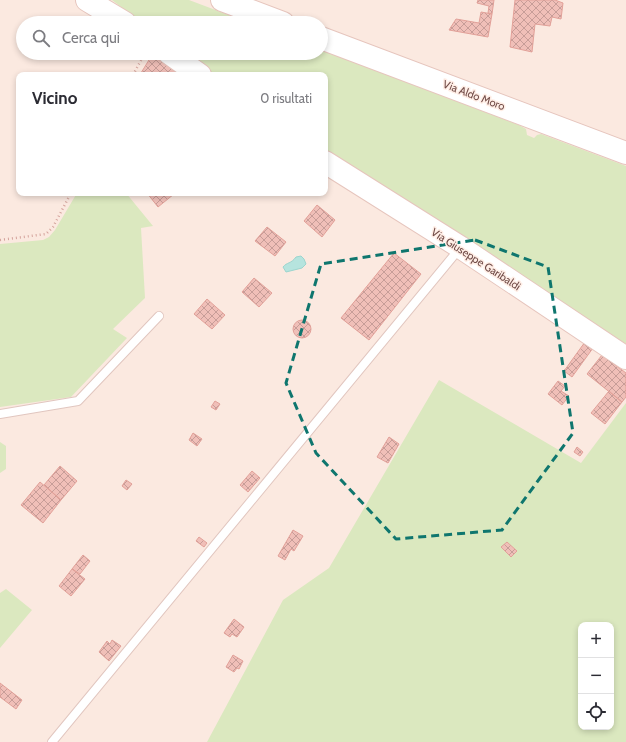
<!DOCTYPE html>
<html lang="it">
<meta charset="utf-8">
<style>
:root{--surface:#fff;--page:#f7f7f7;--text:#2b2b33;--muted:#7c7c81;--line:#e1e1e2}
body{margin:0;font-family:Cabin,sans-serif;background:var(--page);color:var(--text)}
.controls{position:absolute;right:12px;bottom:12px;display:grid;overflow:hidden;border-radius:8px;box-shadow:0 2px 6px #0003}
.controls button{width:36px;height:36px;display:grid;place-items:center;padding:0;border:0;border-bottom:1px solid var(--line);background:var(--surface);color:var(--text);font:20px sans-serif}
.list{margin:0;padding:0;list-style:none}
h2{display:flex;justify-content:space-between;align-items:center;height:52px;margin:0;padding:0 16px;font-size:17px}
h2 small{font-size:13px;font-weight:400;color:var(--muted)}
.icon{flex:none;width:22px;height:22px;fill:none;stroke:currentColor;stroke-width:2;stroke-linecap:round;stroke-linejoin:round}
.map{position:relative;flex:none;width:626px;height:742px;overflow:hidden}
.search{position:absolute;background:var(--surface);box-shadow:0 2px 6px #0003;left:16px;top:16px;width:312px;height:44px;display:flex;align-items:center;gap:10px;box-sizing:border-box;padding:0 14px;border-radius:22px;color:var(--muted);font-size:15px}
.panel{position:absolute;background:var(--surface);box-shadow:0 2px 6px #0003;left:16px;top:72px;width:312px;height:124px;border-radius:8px}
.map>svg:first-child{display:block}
.green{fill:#dbe8bf;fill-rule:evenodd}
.water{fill:#b6e4de;stroke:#9cd5ce}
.building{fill:url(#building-cross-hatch);stroke:#e2a199}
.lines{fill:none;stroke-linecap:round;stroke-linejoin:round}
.lane-casing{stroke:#e1c6bf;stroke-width:10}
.secondary-casing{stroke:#e6c5bd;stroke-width:24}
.path{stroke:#d4a39c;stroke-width:2.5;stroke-dasharray:1 3;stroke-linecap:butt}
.lane{stroke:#fff;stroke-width:8}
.secondary{stroke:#fff;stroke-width:22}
.marked{fill:none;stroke:#0f766e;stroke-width:3;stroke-dasharray:8 5;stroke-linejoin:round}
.labels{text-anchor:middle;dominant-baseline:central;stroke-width:3;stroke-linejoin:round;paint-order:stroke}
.street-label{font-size:11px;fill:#714c48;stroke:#ffeee6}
</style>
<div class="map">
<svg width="626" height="742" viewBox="0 0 626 742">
<defs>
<pattern id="building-cross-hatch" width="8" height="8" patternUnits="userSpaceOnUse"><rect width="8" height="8" fill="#f0bfb8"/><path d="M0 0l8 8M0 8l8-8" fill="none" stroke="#c79d98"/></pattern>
</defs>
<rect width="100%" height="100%" fill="#fbe9e0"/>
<path class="green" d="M112 0H189L250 23H142Z
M321 50 519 125 526 129 527 135 534 138 537 135 541 134 626 166V344L325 149V75H212L181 53H321Z
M77 193H126L153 226 141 228 145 298 113 329 127 338 71 397 0 407V244L43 240 49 237 55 230Z
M439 380 581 463 626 403V742H207L283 600 329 568ZM581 625H611V727H581Z
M0 442 6 446V469L0 473Z
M6 589 32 610 0 648V593Z"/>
<path class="water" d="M301 256 304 259 306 264 302 268 286 272 283 267C287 262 291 264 296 257Z"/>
<path class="building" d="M478 0H494L492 14 488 13 489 6 477 3Z
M515 0H555L563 3 561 19 552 17 550 26 535 24 532 52 510 47Z
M481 12 492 14 488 37 449 30 456 19 479 23Z
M152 55 181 73 180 75H144L141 73Z
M147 193H174V194L158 207Z
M317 205 335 220 322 237 304 221Z
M267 227 286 242 275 256 255 241Z
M394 253 421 274 369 340 341 318Z
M254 278 272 293 259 307 242 292Z
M207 299 225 315 212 329 194 314Z
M293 329a9 9 0 1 1 18 0a9 9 0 1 1-18 0Z
M585 342 593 348 572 377 564 371Z
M602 355 626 373V397L622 402 587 374Z
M558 381 565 386 561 391 569 396 562 405 548 394Z
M609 391 622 402 605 424 591 413Z
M215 401 220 404 216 410 211 407Z
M193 433 202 439 197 446 189 440Z
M389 437 399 444 388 463 377 457Z
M577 447 583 452 580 456 574 452Z
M60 466 77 481 61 500 44 485Z
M252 471 260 478 248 492 240 485Z
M126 480 132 484 127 490 122 486Z
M40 482 61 500 43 523 21 505Z
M293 530 303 536 294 551 291 549 285 560 278 556Z
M199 537 207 543 204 547 196 541Z
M507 542 517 551 511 557 501 547Z
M83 555 90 561 80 574 72 569Z
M72 569 85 579 71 596 59 586Z
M234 619 244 627 237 637 232 634 230 637 224 633Z
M112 640 121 646 109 661 99 652 107 641 110 644Z
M233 655 243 661 239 669 237 668 234 672 226 667Z
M0 683 22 700 16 709 0 697Z"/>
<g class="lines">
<g class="lane-casing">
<path id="lane" d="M0 414 78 401 159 316
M52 742 460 248"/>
</g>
<g class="secondary-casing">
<path id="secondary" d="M87 0 125 23
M222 0 283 23
M321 38 626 153
M169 53 200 75
M325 162 460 247 626 358"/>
</g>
<path class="path" d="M133 75 145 53
M0 240 46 234 53 227 71 193"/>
<use href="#lane" class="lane"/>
<use href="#secondary" class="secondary"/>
</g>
<path class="marked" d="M475 240 548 267 573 433 502 530 396 539 316 453 286 383 321 264Z"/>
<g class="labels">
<g class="street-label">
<text transform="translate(474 95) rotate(21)">Via Aldo Moro</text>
<text transform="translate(476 259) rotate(33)">Via Giuseppe Garibaldi</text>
</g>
</g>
</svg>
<div class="controls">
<button>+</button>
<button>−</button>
<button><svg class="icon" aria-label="locate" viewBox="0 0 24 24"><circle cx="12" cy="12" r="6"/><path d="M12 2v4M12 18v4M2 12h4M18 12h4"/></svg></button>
</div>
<div class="search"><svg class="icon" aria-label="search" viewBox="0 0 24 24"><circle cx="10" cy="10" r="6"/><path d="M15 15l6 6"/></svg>Cerca qui</div>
<section class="panel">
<h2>Vicino<small>0 risultati</small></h2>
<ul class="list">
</ul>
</section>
</div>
